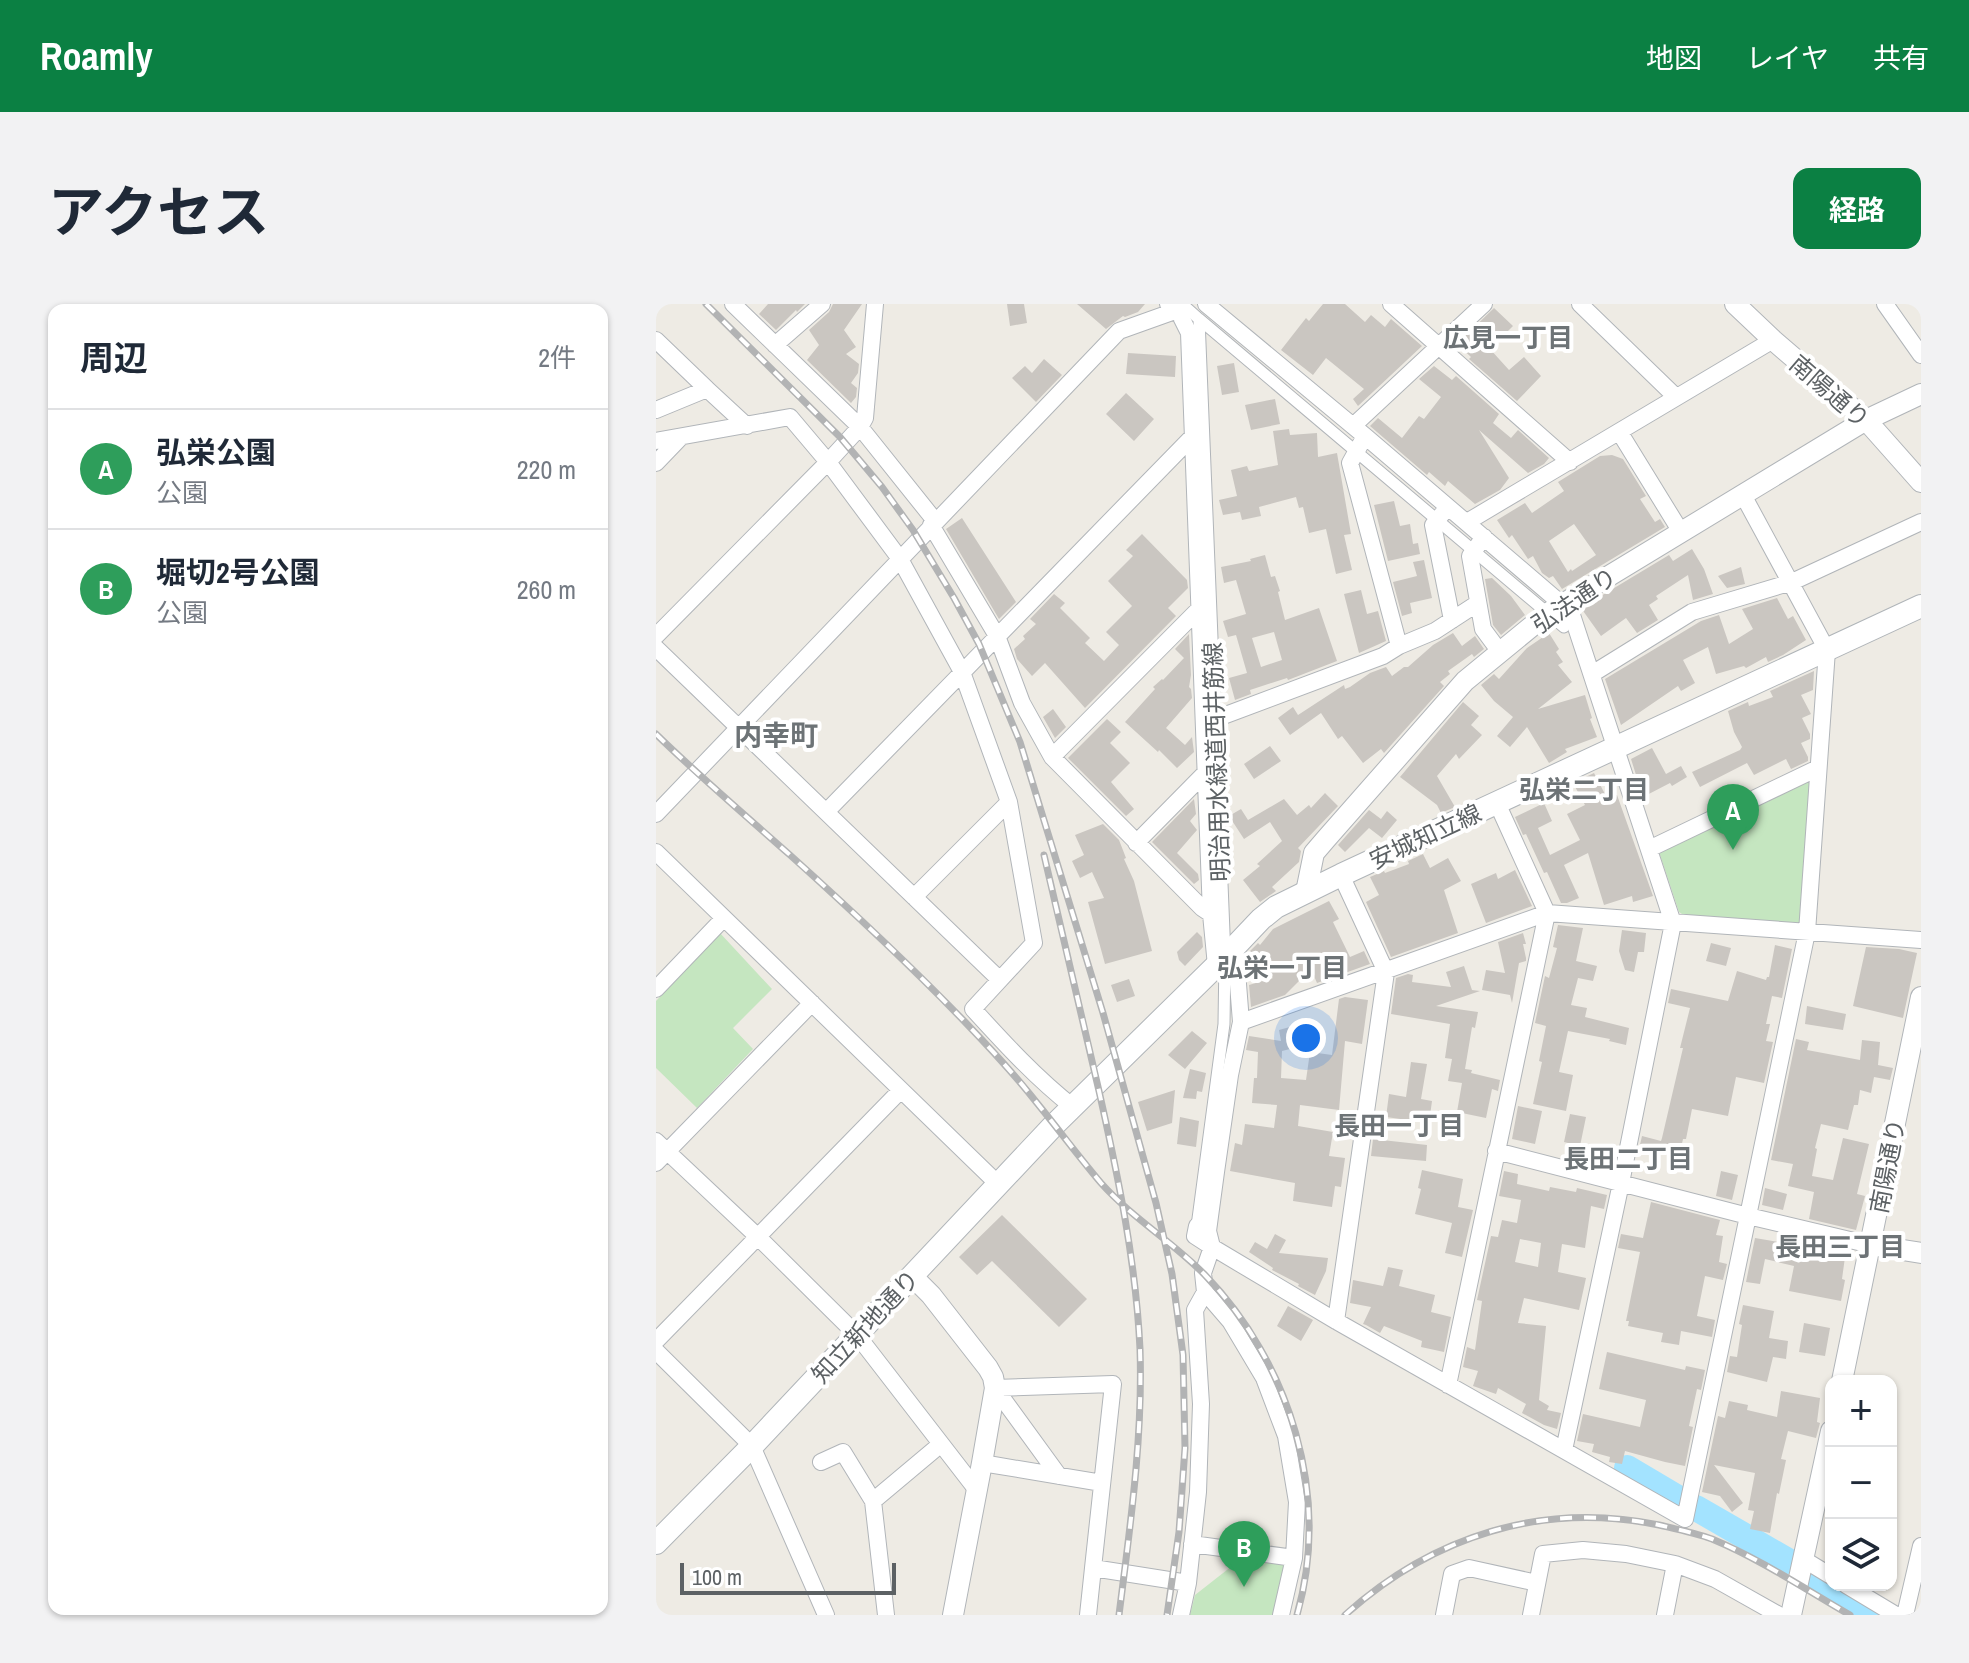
<!DOCTYPE html>
<html lang="ja">
<meta charset="utf-8">
<style>
:root{--surface:#fff;--page:#f2f2f3;--text:#1f2937;--muted:#747a83;--line:#e0e1e3;--accent:#0b8043}
body{margin:0;font-family:"Archivo Narrow","Noto Sans JP",sans-serif;background:var(--page);color:var(--text)}
.controls{position:absolute;right:24px;bottom:24px;display:grid;overflow:hidden;border-radius:16px;box-shadow:0 2px 6px #0004}
.controls button{width:72px;height:72px;display:grid;place-items:center;padding:0;border:0;border-bottom:2px solid var(--line);background:var(--surface);color:var(--text);font:40px sans-serif}
.scale{position:absolute;left:24px;bottom:20px;width:216px;box-sizing:border-box;padding-left:8px;border:4px solid #5c6164;border-top:0;font-size:22px;line-height:28px;white-space:nowrap;color:#5c6164;-webkit-text-stroke:6px #fff;paint-order:stroke}
.you{position:absolute;left:650px;top:734px;width:28px;height:28px;margin:-20px;border:6px solid #fff;border-radius:50%;background:#1a73e8;box-shadow:0 0 0 12px #1a73e833}
.badge{display:grid;place-items:center;width:52px;height:52px;border-radius:50%;background:var(--accent);color:#fff;font-size:26px;font-weight:700}
.pin{position:absolute;translate:-50% -66px;filter:drop-shadow(0 2px 4px #0008)}
.pin::after{content:'';position:absolute;top:42px;width:28px;height:24px;background:inherit;clip-path:polygon(0 0,100% 0,50% 100%)}
.list{margin:0;padding:0;list-style:none}
h2{display:flex;justify-content:space-between;align-items:center;height:104px;margin:0;padding:0 32px;font-size:34px}
h2 small{font-size:26px;font-weight:400;color:var(--muted)}
.list li{display:grid;grid-template-columns:52px 1fr auto;gap:24px;align-items:center;box-sizing:border-box;height:120px;padding:0 32px;border-top:2px solid var(--line)}
.list b{display:block;font-size:30px;white-space:nowrap}
.list p{margin:0;font-size:26px;white-space:nowrap;color:var(--muted)}
.list em{font-size:26px;font-style:normal;color:var(--muted)}
.icon{flex:none;width:44px;height:44px;fill:none;stroke:currentColor;stroke-width:2;stroke-linecap:round;stroke-linejoin:round}
.map{position:relative;flex:none;width:1265px;height:1311px;overflow:hidden;border-radius:16px}
header{display:flex;align-items:center;gap:48px;box-sizing:border-box;height:112px;padding:0 40px;background:var(--accent);color:#fff}
header strong{font-size:38px}
nav{display:flex;gap:44px;margin-inline-start:auto;font-size:28px}
.intro{display:flex;align-items:center;justify-content:space-between;box-sizing:border-box;height:192px;padding:0 48px}
h1{margin:0;font-size:56px}
.button{padding:20px 36px;border-radius:16px;background:var(--accent);color:#fff;font-size:28px;font-weight:700}
main{display:flex;gap:48px;padding:0 48px}
aside{flex:1;background:var(--surface);border-radius:16px;box-shadow:0 2px 6px #0004}
.map>svg:first-child{display:block}
.green{fill:#c5e6c0}
.lines{fill:none;stroke-linecap:round;stroke-linejoin:round}
.river{stroke:#a3e3ff;stroke-width:26}
.building{fill:#cac6c1;fill-rule:evenodd}
.pedestrian-casing{stroke:#b1b5b9;stroke-width:13}
.minor-casing{stroke:#b1b5b9;stroke-width:18}
.tertiary-casing{stroke:#b1b5b9;stroke-width:22}
.secondary-casing{stroke:#b0b5b9;stroke-width:24}
.pedestrian{stroke:#fff;stroke-width:11}
.minor{stroke:#fff;stroke-width:16}
.tertiary{stroke:#fff;stroke-width:20}
.secondary{stroke:#fff;stroke-width:22}
.rail-casing{stroke:#b2b3b4;stroke-width:7}
.rail{stroke:#fff;stroke-width:4;stroke-dasharray:12;stroke-linecap:butt}
.labels{text-anchor:middle;dominant-baseline:central;stroke-width:8;stroke-linejoin:round;paint-order:stroke}
.street-label{font-size:24px;fill:#5c6164;stroke:#fff}
.neighbourhood-label{font-size:26px;font-weight:bold;fill:#6d7376;stroke:#fff}
.quarter-label{font-size:28px;font-weight:bold;fill:#6d7376;stroke:#fff}
</style>
<header>
<strong>Roamly</strong>
<nav><a>地図</a><a>レイヤ</a><a>共有</a></nav>
</header>
<div class="intro"><h1>アクセス</h1><a class="button">経路</a></div>
<main>
<aside>
<h2>周辺<small>2件</small></h2>
<ul class="list">
<li><span class="badge" style="background:#2e9e5b">A</span><div><b>弘栄公園</b><p>公園</p></div><em>220 m</em></li>
<li><span class="badge" style="background:#2e9e5b">B</span><div><b>堀切2号公園</b><p>公園</p></div><em>260 m</em></li>
</ul>
</aside>
<div class="map">
<svg width="1265" height="1311" viewBox="0 0 1265 1311">
<rect width="100%" height="100%" fill="#eeebe4"/>
<path class="green" d="M1150 475 1155 478 1145 616 1142 621 1029 612 1023 608 1003 548Z
M64 629 116 685 77 724 97 745 41 804 0 764V697Z
M590 1251 626 1256 630 1261 619 1311H534L539 1291Z"/>
<g class="lines">
<path class="river" d="M971 1164 1025 1196
M1040 1204 1132 1257
M1159 1274 1209 1303 1210 1308"/>
</g>
<path class="building" d="M112 0H149L141 8 140 6 120 26 103 10Z
M177 0H206L188 26 200 43 190 50 203 60 202 69 195 79 201 84 200 93 195 99 151 56 163 41 153 26 173 8Z
M351 0H368L371 19 354 22Z
M421 0H489L482 8 469 13 467 12 450 25Z
M667 0H689L709 18 715 11 729 23 735 15 766 42 702 102 697 95 708 85 670 54 657 71 625 46 650 14 653 17Z
M838 4 857 22 834 45 853 66 868 53 885 72 861 97 813 55 815 53 801 40Z
M472 49 520 52 519 73 470 70Z
M388 55 406 71 380 98 356 74 369 62 376 69Z
M578 59 583 88 566 91 561 62Z
M778 62 796 76 800 72 843 110 837 119 855 134 862 126 893 154 888 160 872 169 823 126 853 174 844 186 819 200 792 177 789 182 773 168 771 171 714 122 722 114 746 134 763 112 768 115 785 93 763 75Z
M470 89 498 115 478 137 450 110Z
M619 95 624 120 595 126 589 101Z
M633 125 634 131 661 129 662 153 681 149 695 230 688 231 696 266 680 270 670 225 653 229 647 203 643 204 640 193 603 203 605 212 586 216 584 208 567 211 563 196 581 192 575 166 591 162 593 167 622 161 617 127Z
M956 151 967 155 990 192 984 195 999 218 1004 215 1009 223 906 285 897 272 893 274 886 269 877 252 872 255 856 231 853 234 841 216 869 199 876 209 908 187 902 178 944 152ZM918 220 940 251 916 267 915 265 912 268 893 237Z
M738 197 744 222 754 220 757 240 762 239 764 250 732 257 718 201Z
M306 214 360 298 343 315 290 225Z
M486 230 531 276 532 284 512 304 520 312 429 404 389 359 376 372 361 355 358 345 369 335 367 332 380 320 374 315 398 290 409 299 404 304 434 334 429 339 448 357 463 341 450 328 476 302 452 277 477 252 470 246Z
M1036 245 1048 265 1057 290 1037 296 1032 271 1000 292 1002 295 993 301 1002 316 981 329 970 314 945 332 925 304 1013 251 1017 257Z
M609 251 615 273 619 272 624 287 622 288 629 316 663 304 681 357 632 376 631 374 594 386 595 390 579 396 573 374 591 369 580 331 572 333 567 317 590 310 580 276 568 279 565 263 595 257 594 255ZM618 328 626 356 605 363 596 334Z
M768 256 776 294 754 299 756 309 746 312 737 278 761 272 757 258Z
M1085 263 1089 280 1071 284 1062 272Z
M836 274 855 292 869 311 845 331 837 321 829 275Z
M705 286 711 310 722 307 730 337 703 349 688 290Z
M1121 294 1132 315 1137 312 1150 336 1127 351 1112 358 1110 353 1090 364 1088 362 1060 370 1052 343 1027 356 1039 379 1025 387 1022 382 965 421 949 375 1045 317 1063 311 1073 340 1097 325 1086 305Z
M797 329 806 342 819 332 828 345 818 353 816 350 792 367 794 370 784 378 788 382 728 449 725 445 707 459 686 432 682 435 665 409 634 431 622 414 637 403 642 411 688 381 689 385 694 383 714 369 730 363 736 372 748 363H752L777 341Z
M893 329 903 345 900 348 907 358 902 361 916 378 882 405 929 391 936 414 934 415 941 433 909 445 911 448 893 459 871 423 854 443 841 432 857 413 838 397 825 381 838 370 843 375 871 344Z
M533 330 535 371 533 383 535 385 536 394 510 424 529 441 536 433 538 448 521 464 503 446 502 448 469 418 499 385 497 383 506 375 507 376 528 354 519 345Z
M1158 367 1157 386 1145 391 1155 410 1146 414 1154 430V435L1145 439 1152 453V457L1135 465 1130 455 1098 471 1091 459 1044 483 1036 468 1084 446 1086 443 1078 428 1072 407 1092 398 1093 402 1117 393 1114 387Z
M807 398 823 412 815 421 826 431 803 455 800 450 781 472 799 503 785 509 781 501 744 473Z
M397 405 410 423 399 434 387 413Z
M451 415 465 428 454 439 474 459 455 478 478 505 470 512 412 454Z
M614 442 625 457 598 475 588 460Z
M996 444 1010 470 1025 462 1031 473 1016 482 1014 479 987 493 975 455Z
M938 469 951 494 961 491 997 592 977 598 976 592 948 601 932 549 908 561 923 594 911 599H905L891 568 888 569 870 530 867 531 859 513 888 499 896 517 882 524 894 551 924 536 911 510 929 501 917 479Z
M669 489 682 502 642 544 645 547 643 558 616 583 620 587 604 598 587 576 604 562 601 560 626 537 614 518 588 535 573 512 585 505 592 516 628 495 641 511 653 501 655 504Z
M538 495 540 510 534 517 541 526 521 549 542 570 543 576 538 580 496 538Z
M713 506 725 515 731 507 741 516 726 534 713 524 689 548 682 541Z
M447 520 463 536 470 554 468 555 478 577 496 647 449 660 432 598 448 594 436 568 424 574 416 557 428 551 419 531Z
M767 550 774 564 792 554 805 577 788 586 802 629 735 653 710 598 723 591 714 573 728 567 729 569 753 560 752 557Z
M859 566 876 602 830 619 815 580 840 569 842 575Z
M673 597 683 615 677 618 694 653 708 647 714 660 661 679 658 672 655 673 653 667 629 691 595 703 593 681 617 674 591 650 602 639 604 641 617 625Z
M902 621 927 624 920 657 941 662 937 677 922 674 915 701 931 704 929 713 973 724 970 741 953 737 954 735 912 727 903 768 917 771 910 807 877 800 886 758 883 757 890 722 879 719 889 672 893 674 901 644 897 643Z
M966 626 990 629 988 648H982L978 668 969 666 963 647Z
M541 628 546 633 547 643 529 662 523 656 521 648Z
M867 629 870 640H867L870 654V657L863 659 856 699 854 691 826 686 830 666 849 669 842 638Z
M1055 639 1075 644 1070 662 1050 657Z
M1119 641 1136 645 1126 694 1116 692 1110 720H1114L1110 737 1117 738 1108 779 1080 773 1072 812 1036 805 1030 835H1027L1023 853 983 845 986 832 1005 837 1006 834 1027 744H1024L1034 704 1012 699 1015 685 1072 697 1081 667 1110 676 1111 673H1113Z
M1210 643 1243 645 1261 649 1247 714 1197 702Z
M808 662 816 686 824 687 780 702 822 708 819 724 816 723 809 765 816 766 815 769 844 776 842 787 836 785 830 814 801 808 806 779 792 777 796 755 789 754 794 720 735 710 740 674 752 670 757 671 756 678 795 683 790 668Z
M473 675 479 692 461 698 455 681Z
M689 693 712 696 706 740 689 737 683 806 644 801 642 822 677 828 673 852 689 854 685 883 679 882 676 903 637 897 639 879 574 867 579 839 586 841 589 820 618 824 621 801 596 799 598 774H601L602 748 590 746 593 732 625 737 623 726 641 721 645 741H650L626 747 625 774 650 776 654 748 676 751 683 695Z
M1151 702 1190 710 1187 726 1149 720Z
M536 727 551 739 529 765 512 751Z
M1140 735 1153 738 1151 746 1204 756 1206 736 1224 738 1222 761 1237 764 1234 776 1218 773 1215 789 1204 786 1202 801H1198L1192 826 1165 820 1159 844 1161 845 1156 872 1177 876 1187 834 1213 840 1201 890 1209 892 1200 926 1153 915 1158 888 1132 882 1137 860 1115 856Z
M755 758 771 760 765 795 776 797 773 819 730 813 733 790 750 793Z
M534 765 550 769 546 788 541 787 540 795 527 794Z
M519 786 516 819 491 827 482 798Z
M862 802 886 807 879 840 856 835Z
M914 810 930 813 924 842 908 838Z
M524 813 543 817 540 843 521 840Z
M717 835 771 841 770 857 715 852Z
M766 866 807 875 802 903 817 906 806 953 789 949 796 919 759 910 765 885 762 884Z
M848 867 862 870 861 880 893 887 894 883 920 888 921 884 951 891 948 905 935 902 929 944 906 940 902 968 930 974 923 1006 868 994 862 1019 890 1022 883 1096 893 1102 891 1106 905 1109 901 1125 888 1121 866 1109 870 1100 842 1084 840 1090 817 1082 822 1067 807 1063 811 1043 819 1046 826 997 821 996 835 932 842 933 846 916 861 919 865 896 843 892ZM864 935 885 939 882 963 859 958Z
M1065 867 1082 871 1076 896 1060 892Z
M1109 884 1131 890 1127 906 1106 901Z
M995 898 1064 916 1060 931 1067 932 1063 958 1071 960 1067 976 1049 972 1041 1012 1059 1016 1056 1033 1025 1027 1023 1041 1005 1038 1007 1029 972 1022 973 1017H970L984 948 962 944 965 930 987 934Z
M346 911 431 995 403 1023 336 957 321 971 303 953Z
M619 930 630 936 623 949 672 954 670 967 659 991 642 982 643 980 616 966 617 964 593 948 599 938 611 945Z
M1099 934 1153 943 1154 938 1165 940 1163 949 1189 953 1186 975 1189 976 1185 997 1133 987 1138 962 1109 955 1104 980 1090 978Z
M732 963 747 966 743 982 779 991 775 1008 795 1013 788 1048 765 1043 766 1037 728 1022 724 1029 710 1021 707 1020 715 1003 694 999 697 976 727 982Z
M1087 1001 1118 1007 1113 1034 1132 1037 1130 1055 1117 1053 1111 1078 1071 1068 1074 1052 1081 1053 1086 1021 1083 1020Z
M632 1002 657 1016 645 1037 621 1022Z
M1148 1019 1174 1024 1169 1052 1143 1048Z
M951 1048 1029 1066 1030 1062 1049 1066 1045 1086 1041 1085 1033 1122 1037 1123 1029 1162 1009 1158 969 1147 966 1160 953 1158 954 1153 936 1148 938 1140 921 1137 927 1110 984 1123 990 1096 943 1085Z
M1125 1087 1164 1094 1161 1118 1164 1119 1160 1134 1132 1127 1125 1155 1130 1156 1123 1190 1121 1189 1114 1229 1094 1225 1098 1207 1092 1206 1099 1169 1058 1161 1087 1199 1076 1208 1064 1192 1046 1188 1062 1112 1069 1114 1073 1097 1092 1101 1091 1106 1121 1113Z"/>
<g class="lines">
<g class="pedestrian-casing">
<path id="pedestrian" d="M526 0 543 15 569 653 568 720 541 922
M543 15 908 323"/>
</g>
<g class="minor-casing">
<path id="minor" d="M77 0 204 123 280 218
M512 0 524 11 533 29 555 610 560 662
M550 0 709 132 915 308 1017 619 965 879 908 1146
M735 0 914 158
M924 0 1020 93
M1229 0 1265 51
M0 36 51 85 0 106
M119 41 166 0
M51 85 91 122
M697 122 828 0
M964 129 1025 228
M709 132 694 159 743 342
M0 137 134 113 172 158 244 255 306 368 353 498 378 639 317 705C348 739 380 774 417 803
M0 159 25 133
M792 203 777 221 796 316
M811 218 1117 36
M275 221 341 332 366 399 396 453 546 604 555 610
M828 233 814 252 827 325 844 348
M0 332 172 158 204 123 209 114 219 0
M0 344 343 675
M936 370 1036 308 1136 278 1265 218
M567 412 727 352 743 342 779 327 822 299
M396 453 544 304
M170 508 537 132
M0 510 463 27 519 7
M480 539 550 468
M993 545 1162 464
M0 548 342 880
M258 593 353 498
M0 685 68 614
M585 718 891 609 1265 636
M0 837 102 933 201 1031 320 1185
M840 847 1092 912 1215 941
M0 859 156 699
M541 922 539 932 556 943 680 1017 1029 1215 1151 628 1171 346 1087 191
M549 988 574 1017 608 1074 630 1132 641 1198 638 1254 625 1311
M680 1017 730 668 685 571
M0 1037 245 786
M0 1047 96 1142 170 1311
M792 1081 891 609 841 499
M339 1084 457 1080 437 1264
M339 1084 403 1172
M165 1158 187 1148 217 1197
M326 1159 446 1179
M536 1240 638 1254
M1147 1255 1175 1272
M1190 1281 1240 1311
M230 1311 217 1197 285 1140
M432 1311 437 1264 532 1279
M525 1311 532 1279 542 1188 545 1100 539 1006 549 988 547 969 556 943 552 927 560 868 574 771 585 718 579 642
M788 1311 796 1270 813 1264 881 1279
M875 1311 887 1250 927 1246 970 1250 1019 1260
M1009 1311 1019 1260 1059 1275 1123 1311
M1249 1311 1265 1242"/>
</g>
<g class="tertiary-casing">
<path id="tertiary" d="M1079 0 1117 36 1210 116 1265 178
M650 588 658 549 670 535 809 377 892 309 1210 116 1265 90
M1215 941 1265 949
M256 972 275 991 332 1064 337 1073 339 1084 326 1159 297 1311
M1186 1077 1265 693
M1135 1311 1175 1127"/>
</g>
<g class="secondary-casing">
<path id="secondary" d="M0 1239 96 1142 398 821 569 653 605 615 620 603 685 571 1265 302"/>
</g>
<use href="#pedestrian" class="pedestrian"/>
<use href="#minor" class="minor"/>
<use href="#tertiary" class="tertiary"/>
<use href="#secondary" class="secondary"/>
<g class="rail-casing">
<path id="rail" d="M50 0 184 133 226 183 257 226 298 294 323 340 364 438 447 709 500 899 516 970 527 1051 529 1144 523 1228 511 1311
M0 430C43 472 89 511 134 551 194 605 253 660 309 718 334 744 359 771 381 799 403 826 423 853 445 879 476 914 517 938 549 971 634 1059 675 1191 641 1311
M388 551C406 630 425 708 443 787 462 872 480 958 484 1045 487 1134 474 1223 463 1311
M689 1311C777 1232 886 1197 1003 1221 1020 1225 1039 1229 1056 1235 1104 1255 1149 1285 1194 1311"/>
</g>
<use href="#rail" class="rail"/>
</g>
<g class="labels">
<g class="street-label">
<text transform="translate(1174 87) rotate(41)">南陽通り</text>
<text transform="translate(918 296) rotate(-34)">弘法通り</text>
<text transform="translate(560 458) rotate(-92)">明治用水緑道西井筋線</text>
<text transform="translate(769 532) rotate(-25)">安城知立線</text>
<text transform="translate(1231 862) rotate(-79)">南陽通り</text>
<text transform="translate(209 1022) rotate(-47)">知立新地通り</text>
</g>
<g class="neighbourhood-label">
<text x="852" y="33">広見一丁目</text>
<text x="928" y="485">弘栄二丁目</text>
<text x="626" y="663">弘栄一丁目</text>
<text x="743" y="821">長田一丁目</text>
<text x="972" y="854">長田二丁目</text>
<text x="1184" y="942">長田三丁目</text>
</g>
<g class="quarter-label">
<text x="120" y="431">内幸町</text>
</g>
</g>
</svg>
<div class="controls">
<button>+</button>
<button>−</button>
<button><svg class="icon" aria-label="layers" viewBox="0 0 24 24"><path d="M12 4l9 5-9 5-9-5zM3 14l9 5 9-5"/></svg></button>
</div>
<div class="scale">100 m</div>
<div class="you"></div>
<div class="pin badge" style="left:1077px;top:546px;background:#2e9e5b">A</div>
<div class="pin badge" style="left:588px;top:1283px;background:#2e9e5b">B</div>
</div>
</main>
